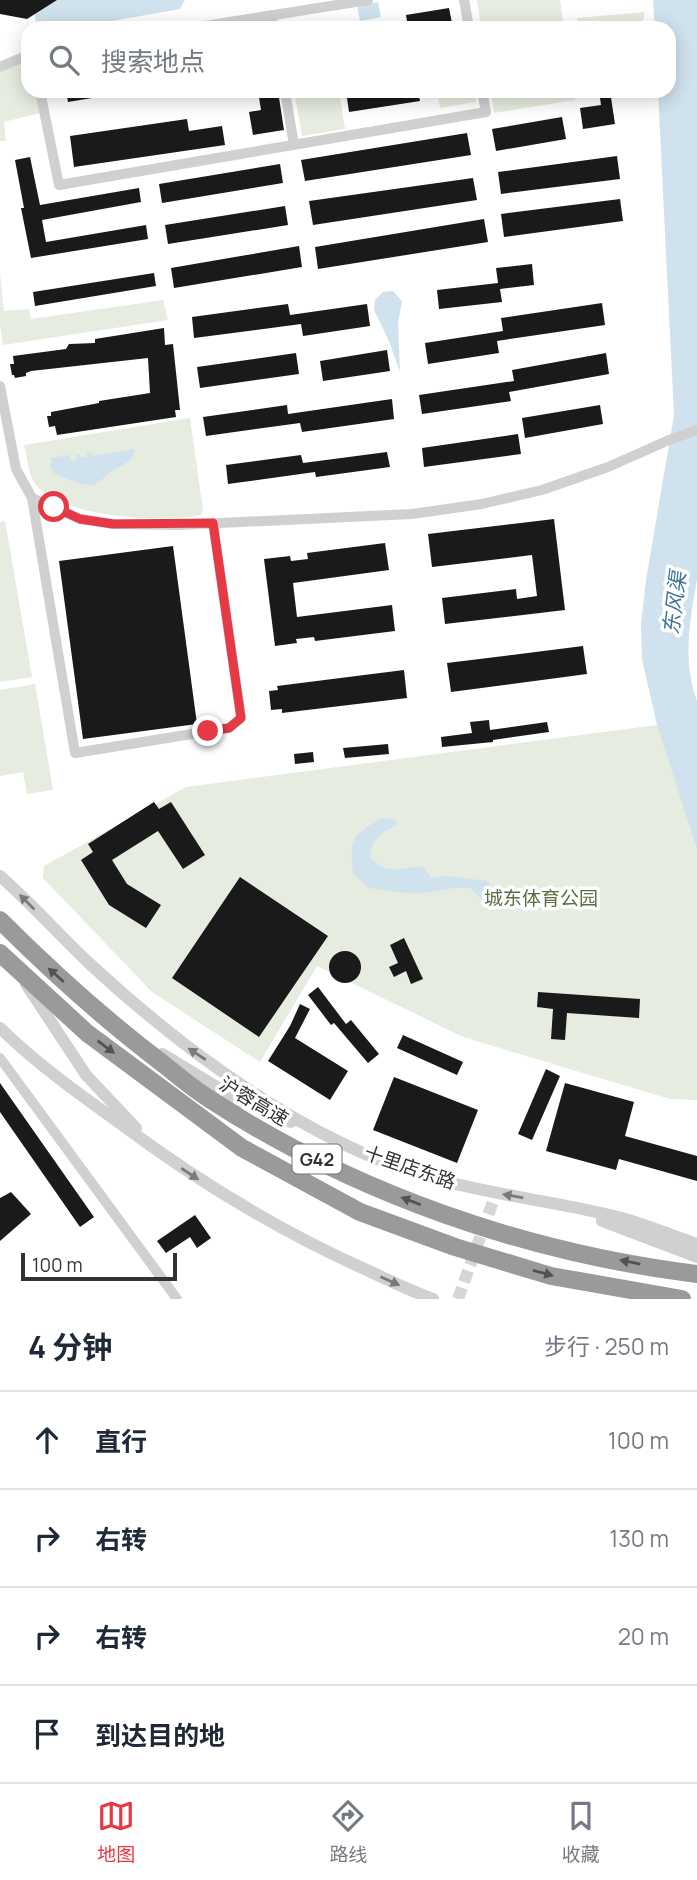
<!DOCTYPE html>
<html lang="zh">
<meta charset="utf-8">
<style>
:root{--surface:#fff;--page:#f2f2f3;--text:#1f2937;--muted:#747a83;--line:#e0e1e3;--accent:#e63946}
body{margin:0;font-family:Manrope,"Noto Sans SC",sans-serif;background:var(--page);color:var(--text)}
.scale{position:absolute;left:21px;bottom:18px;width:156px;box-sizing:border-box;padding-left:7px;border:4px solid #333;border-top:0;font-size:19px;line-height:24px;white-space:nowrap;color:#333;-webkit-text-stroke:5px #fff;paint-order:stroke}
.stop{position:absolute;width:21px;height:21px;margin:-16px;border:5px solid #e63946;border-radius:50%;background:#fff}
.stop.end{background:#e63946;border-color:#fff;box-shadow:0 2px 7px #0008}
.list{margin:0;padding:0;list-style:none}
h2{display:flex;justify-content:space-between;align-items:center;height:91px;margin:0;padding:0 28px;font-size:30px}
h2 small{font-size:23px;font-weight:400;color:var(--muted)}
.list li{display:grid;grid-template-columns:46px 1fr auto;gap:21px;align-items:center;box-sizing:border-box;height:98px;padding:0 28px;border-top:2px solid var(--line)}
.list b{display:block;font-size:26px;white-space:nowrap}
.list em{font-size:23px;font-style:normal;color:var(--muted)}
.icon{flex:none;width:38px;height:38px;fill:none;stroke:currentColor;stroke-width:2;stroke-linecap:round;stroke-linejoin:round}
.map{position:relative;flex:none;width:697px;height:1299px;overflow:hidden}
.search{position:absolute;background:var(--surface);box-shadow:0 4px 18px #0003;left:21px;right:21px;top:21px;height:77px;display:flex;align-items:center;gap:18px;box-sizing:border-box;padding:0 24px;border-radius:21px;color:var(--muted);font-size:26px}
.sheet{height:483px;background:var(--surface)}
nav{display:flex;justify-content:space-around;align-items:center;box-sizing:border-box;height:98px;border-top:2px solid var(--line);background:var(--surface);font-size:19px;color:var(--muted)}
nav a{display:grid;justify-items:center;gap:4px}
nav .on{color:var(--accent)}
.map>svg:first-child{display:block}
.green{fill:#e6ecdf}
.water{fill:#cfe2ee}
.building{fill:#1a1a1a}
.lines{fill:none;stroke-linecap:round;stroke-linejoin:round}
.tertiary-tunnel{stroke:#d6d6d6;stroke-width:12;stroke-dasharray:12 6;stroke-linecap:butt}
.minor{stroke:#d0d0d0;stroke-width:10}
.tertiary{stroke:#d0d0d0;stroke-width:12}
.motorway{stroke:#9a9a9a;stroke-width:18}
.oneway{fill:#7a7a7a}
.oneway2{fill:#525252}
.route{stroke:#e63946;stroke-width:9}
.labels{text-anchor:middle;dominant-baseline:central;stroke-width:7;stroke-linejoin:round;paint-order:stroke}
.shield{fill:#fff;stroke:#707070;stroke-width:2}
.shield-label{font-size:18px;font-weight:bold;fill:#333}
.park-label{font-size:19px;fill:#56703f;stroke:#fff}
.street-label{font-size:19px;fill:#333;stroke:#fff}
.water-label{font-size:21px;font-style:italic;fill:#3f7597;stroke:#fff}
</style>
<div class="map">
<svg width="697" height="1299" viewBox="0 0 697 1299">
<rect width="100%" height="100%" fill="#fff"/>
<path class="green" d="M477 0H560L564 28H481Z
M645 12 641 28H578L577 18Z
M28 60V91H36L40 113 4 122 6 141H0V72Z
M294 91H339L345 129 302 136Z
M437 91H474L476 102 440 108Z
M491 91H574L575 100 494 113Z
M0 273 4 311 29 309 31 319 163 300 168 320 3 345 0 325Z
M190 418 203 510 201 515C162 523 57 518 34 482 28 473 27 456 24 445Z
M5 521 32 677 0 682V522Z
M35 684 53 790 27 794 23 772 0 776V690Z
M697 722V1100L670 1099 463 1037 317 966 260 1062 152 992 43 878 44 866 186 787 657 725Z"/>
<path class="water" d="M32 0H185L180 9 73 28H37Z
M653 0H697V579C690 621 682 659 697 701V849L657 725 642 659 641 624 646 580 674 415 658 91H669V28H655Z
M378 2 381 17 360 21 357 5Z
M393 291 402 301 398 323 400 372 389 341 374 310 375 300 383 292Z
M135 449C134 462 121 465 111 472 103 477 98 487 87 485 76 484 64 477 54 473L51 468V458L69 455 71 461 77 460 76 455H80L81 458 87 457V453L91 452 92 456Z
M382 818 396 820V826C380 832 372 840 370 857 385 876 401 868 423 866L431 878 446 876 488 881 500 904 495 908H488L483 900 470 888H454L419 894 397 892 369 888 353 874C350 838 350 837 382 818Z"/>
<path class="building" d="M0 0H57L27 19 0 14Z
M449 8 453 28H408L406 15Z
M66 91H104V96L68 102Z
M258 91H278L284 130 253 135 249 112 261 110Z
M346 91H418L420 101 349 112Z
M599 91H610L615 124 583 129 580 108 601 105Z
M562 117 566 139 496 151 492 129Z
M187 119 189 131 222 126 225 145 74 167 70 136Z
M467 133 471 155 305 181 301 160Z
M617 156 620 179 501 194 498 172Z
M30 157 40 205 139 188 141 202 42 220 46 242 146 225 148 239 31 258 21 208H24L15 160Z
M280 164 283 183 162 203 159 184Z
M473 178 477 200 313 225 309 201Z
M620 199 623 221 504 237 501 214Z
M285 206 288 225 168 244 165 225Z
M484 219 488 242 318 269 315 247Z
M299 246 302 267 174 288 171 268Z
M532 264 534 285 500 289 502 302 439 309 437 290 498 283 496 268Z
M154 273 156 286 35 306 33 292Z
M602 303 605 325 497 341 499 353 428 364 425 343 503 331 501 318Z
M288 304 290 315 367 304 370 326 303 336 301 324 194 338 192 317Z
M164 328 165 345 173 344 180 410H175L176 417 57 435 55 426 49 427 47 416H51V412L99 403V401L150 393 148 358 31 371 26 373V376L15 378 14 375H12L10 364H14L13 356 66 349 69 344 95 343V339Z
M387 350 390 371 323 381 320 361Z
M296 353 299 374 200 388 197 367Z
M606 353 609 374 509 392 511 401 422 414 419 395 514 381 512 370Z
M392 399 394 419 302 432 300 423 206 436 203 417 287 405 288 414Z
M600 405 603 424 525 438 522 418Z
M518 434 521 454 424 467 422 448Z
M387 452 390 467 316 477 315 472 228 484 226 465 301 455 303 463Z
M554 519 565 610 445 624 442 598 516 589 517 599 537 596 532 555 432 567 428 534Z
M385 543 389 570 293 583 297 617 392 605 395 631 315 641 314 637 296 639 297 643 275 646 264 559 290 556 291 561 308 559 307 553Z
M173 546 197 724 83 739 59 561Z
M583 646 587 674 451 692 447 663Z
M404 670 407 698 282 713V709L271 710 269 691 278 690 277 686Z
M489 720 490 730 547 722 549 732 493 740V742L442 747 441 737 472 733 470 722Z
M388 744 389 754 345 758 343 748Z
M313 752 314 762 295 764 294 754Z
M154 802 159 809 171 802 205 855 183 869 158 831 112 860 127 884 161 905 146 928 109 905 81 860 93 852 88 844Z
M240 877 328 936 259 1037 172 978Z
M404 938 423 979 411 984 406 971 394 977 389 967 398 963 390 945Z
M329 967a16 16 0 1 1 32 0a16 16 0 1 1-32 0Z
M318 987 346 1024 351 1020 379 1054 368 1063 334 1023 331 1025 308 995Z
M538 992 640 999 639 1018 567 1013 565 1040 551 1039 553 1009 537 1007Z
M300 1004 310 1009 295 1038 348 1071 330 1100 268 1061 290 1026Z
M403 1035 463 1062 457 1075 397 1048Z
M546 1069 560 1076 532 1140 518 1134Z
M394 1077 478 1110 457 1163 373 1130Z
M0 1083 94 1217 80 1227 0 1112Z
M565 1083 634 1102 625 1136 697 1156V1181L619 1159 616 1170 546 1151Z
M11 1192 31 1214 0 1241V1198Z
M195 1215 211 1238 197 1248 190 1237 166 1253 157 1241Z"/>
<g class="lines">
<path class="tertiary-tunnel" d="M458 1299 496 1193"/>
<path class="minor" d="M464 0 469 28
M271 15 274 28
M192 28 368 0
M0 67 28 55
M40 91 59 185 486 112 482 91
M285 91 294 145
M0 386 16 469 32 498 80 519 113 524 179 525 412 514 482 504 542 490 608 467 669 440 697 430
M32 498 75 753 229 728 241 718 213 523
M0 1058 177 1299"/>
<path class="tertiary" d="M0 876C32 904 60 936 91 965 182 1049 304 1140 425 1176 489 1195 557 1201 622 1218 648 1225 672 1236 697 1244
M26 984 86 1075 136 1128
M0 1028C37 1064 79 1094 121 1124 200 1183 279 1231 369 1271 390 1281 411 1291 433 1299
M162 1054 238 1100 291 1122
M602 1221 697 1257"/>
<path class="motorway" d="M0 920C51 971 104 1019 162 1063 177 1075 192 1088 208 1098 353 1193 526 1253 697 1274
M0 953 87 1033 242 1148 360 1212 455 1247 551 1276 682 1299"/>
</g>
<defs><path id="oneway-solid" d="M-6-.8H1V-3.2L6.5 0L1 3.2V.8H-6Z" transform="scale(1.75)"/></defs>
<g class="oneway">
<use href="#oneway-solid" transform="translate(27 902) rotate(-135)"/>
<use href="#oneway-solid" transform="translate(197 1054) rotate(-147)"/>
<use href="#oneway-solid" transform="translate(190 1174) rotate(34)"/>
<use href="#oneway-solid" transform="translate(513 1196) rotate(-170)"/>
<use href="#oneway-solid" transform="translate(390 1281) rotate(24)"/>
</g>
<g class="oneway2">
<use href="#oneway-solid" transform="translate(56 975) rotate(-138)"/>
<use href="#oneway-solid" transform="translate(106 1047) rotate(37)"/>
<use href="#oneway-solid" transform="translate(411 1201) rotate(-159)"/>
<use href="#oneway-solid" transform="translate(630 1262) rotate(-169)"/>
<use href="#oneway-solid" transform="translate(543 1273) rotate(15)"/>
</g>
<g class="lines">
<path class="route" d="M54 507 80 519 113 524 213 523 241 718 229 728 208 731"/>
</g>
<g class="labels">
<rect class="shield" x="292.5" y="1144.5" width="49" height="29" rx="5"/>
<g class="shield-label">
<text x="317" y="1159">G42</text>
</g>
<g class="park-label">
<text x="541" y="898">城东体育公园</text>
</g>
<g class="street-label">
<text transform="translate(254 1101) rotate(31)">沪蓉高速</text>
<text transform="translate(410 1167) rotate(19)">十里店东路</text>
</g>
<g class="water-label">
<text transform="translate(674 603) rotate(-83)">东风渠</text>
</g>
</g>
</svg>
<div class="scale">100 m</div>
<div class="stop" style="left:54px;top:507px"></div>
<div class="stop end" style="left:208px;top:731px"></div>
<div class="search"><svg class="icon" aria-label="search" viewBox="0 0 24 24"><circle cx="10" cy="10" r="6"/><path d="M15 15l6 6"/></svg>搜索地点</div>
</div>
<section class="sheet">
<h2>4 分钟<small>步行 · 250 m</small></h2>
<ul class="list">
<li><svg class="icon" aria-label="ahead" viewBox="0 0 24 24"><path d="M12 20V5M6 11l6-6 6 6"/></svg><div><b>直行</b></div><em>100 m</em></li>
<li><svg class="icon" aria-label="right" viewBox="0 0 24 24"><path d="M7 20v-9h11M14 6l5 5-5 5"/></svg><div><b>右转</b></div><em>130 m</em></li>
<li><svg class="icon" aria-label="right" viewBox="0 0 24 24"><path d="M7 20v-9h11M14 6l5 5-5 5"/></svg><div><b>右转</b></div><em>20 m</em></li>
<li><svg class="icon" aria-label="arrive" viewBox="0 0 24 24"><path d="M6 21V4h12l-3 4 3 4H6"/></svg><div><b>到达目的地</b></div></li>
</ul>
</section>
<nav>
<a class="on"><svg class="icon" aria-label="map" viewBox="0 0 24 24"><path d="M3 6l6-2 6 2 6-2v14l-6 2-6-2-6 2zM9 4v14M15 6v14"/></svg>地图</a>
<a><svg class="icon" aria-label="directions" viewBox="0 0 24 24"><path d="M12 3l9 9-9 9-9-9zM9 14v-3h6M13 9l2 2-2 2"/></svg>路线</a>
<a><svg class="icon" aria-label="saved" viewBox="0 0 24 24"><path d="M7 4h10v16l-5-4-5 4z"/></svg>收藏</a>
</nav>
